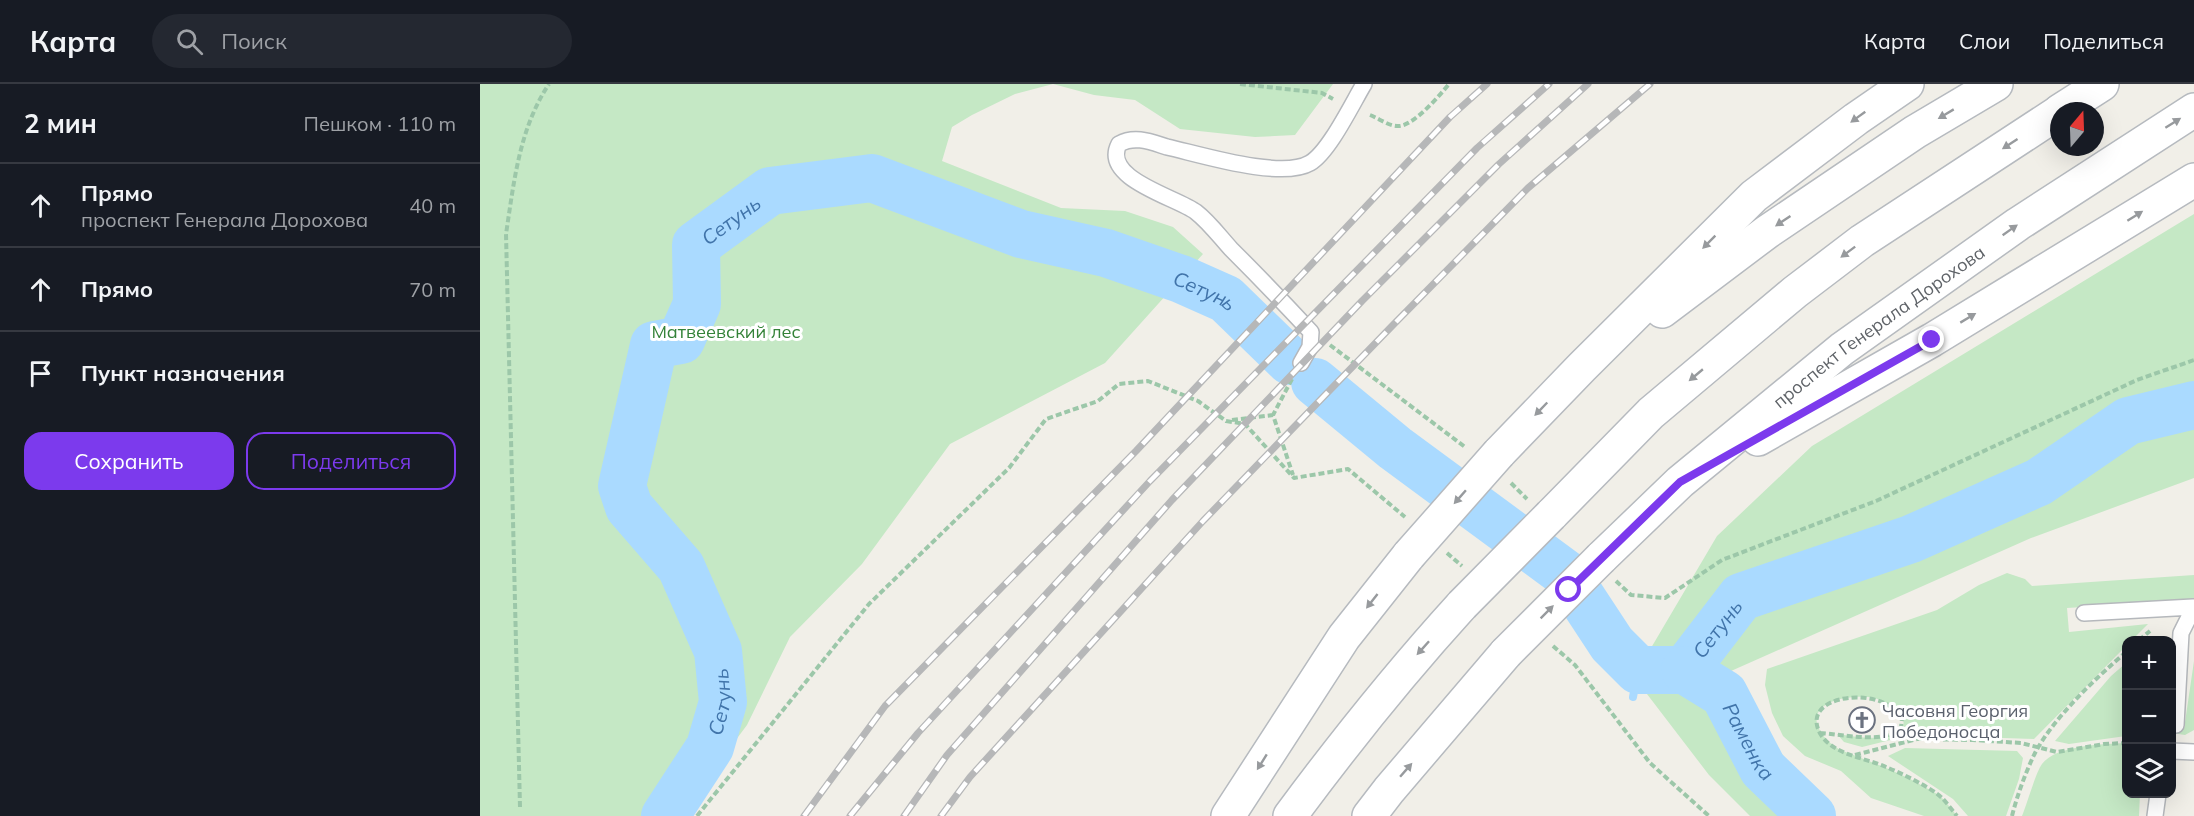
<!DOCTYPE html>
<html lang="ru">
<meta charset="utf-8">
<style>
:root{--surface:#171b24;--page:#242831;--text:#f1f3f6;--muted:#9ea1a6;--line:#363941;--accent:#7c3aed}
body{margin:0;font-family:Mulish,sans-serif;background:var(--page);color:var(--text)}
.controls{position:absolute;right:18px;bottom:18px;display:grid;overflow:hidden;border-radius:12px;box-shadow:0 6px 24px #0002}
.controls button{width:54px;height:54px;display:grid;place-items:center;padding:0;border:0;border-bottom:2px solid var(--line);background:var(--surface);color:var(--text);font:30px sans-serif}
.compass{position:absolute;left:1570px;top:18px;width:54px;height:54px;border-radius:50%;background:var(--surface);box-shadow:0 6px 24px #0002;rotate:19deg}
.stop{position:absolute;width:18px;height:18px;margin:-14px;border:4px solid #7c3aed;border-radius:50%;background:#fff}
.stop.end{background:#7c3aed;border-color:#fff;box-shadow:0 2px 6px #0008}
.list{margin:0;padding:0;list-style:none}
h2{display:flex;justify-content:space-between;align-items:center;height:78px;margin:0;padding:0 24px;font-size:26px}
h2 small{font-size:20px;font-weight:400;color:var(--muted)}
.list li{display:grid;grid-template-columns:39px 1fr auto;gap:18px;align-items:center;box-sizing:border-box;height:84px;padding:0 24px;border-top:2px solid var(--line)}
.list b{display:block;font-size:22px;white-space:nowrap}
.list p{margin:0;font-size:20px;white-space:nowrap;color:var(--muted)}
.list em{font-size:20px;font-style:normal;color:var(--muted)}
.actions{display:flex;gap:12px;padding:18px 24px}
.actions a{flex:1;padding:14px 0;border:2px solid var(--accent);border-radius:18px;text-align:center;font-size:21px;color:var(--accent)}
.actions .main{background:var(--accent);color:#fff}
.icon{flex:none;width:33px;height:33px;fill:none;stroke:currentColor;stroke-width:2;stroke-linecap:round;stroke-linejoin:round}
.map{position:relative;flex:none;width:1714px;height:732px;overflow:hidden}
header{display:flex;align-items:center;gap:36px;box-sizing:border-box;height:84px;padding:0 30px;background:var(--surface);border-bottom:2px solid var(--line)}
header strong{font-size:28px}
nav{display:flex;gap:33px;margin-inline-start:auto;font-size:21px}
.search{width:420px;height:54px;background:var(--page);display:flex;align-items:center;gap:15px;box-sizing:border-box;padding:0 21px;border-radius:33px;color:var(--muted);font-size:22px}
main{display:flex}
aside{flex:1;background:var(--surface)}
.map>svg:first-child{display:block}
.green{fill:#c5e8c5}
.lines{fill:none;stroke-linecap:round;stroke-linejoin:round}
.stream{stroke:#aadaff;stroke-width:8}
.river{stroke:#aadaff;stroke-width:48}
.service-casing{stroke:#b5b8bc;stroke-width:18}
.secondary-casing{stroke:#b6babf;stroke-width:36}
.path{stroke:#9cc7a9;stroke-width:4;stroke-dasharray:6 3;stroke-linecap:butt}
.service{stroke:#fff;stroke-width:15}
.secondary{stroke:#fff;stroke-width:33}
.rail-casing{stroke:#b6b7b8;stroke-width:7}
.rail{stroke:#fff;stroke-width:4.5;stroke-dasharray:14;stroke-linecap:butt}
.secondary-bridge-casing{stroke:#b6babf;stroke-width:36;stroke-linecap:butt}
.secondary-bridge{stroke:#fff;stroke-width:33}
.oneway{fill:#979a9d}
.route{stroke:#7c3aed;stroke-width:8}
.labels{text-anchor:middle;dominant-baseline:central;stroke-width:6;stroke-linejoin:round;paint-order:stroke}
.street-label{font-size:18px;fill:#5f6368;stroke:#fff}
.park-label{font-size:18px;fill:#348238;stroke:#fff}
.worship-label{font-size:18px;fill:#5b616d;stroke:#fff;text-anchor:start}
.water-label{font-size:20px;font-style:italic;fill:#4174aa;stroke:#fff}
</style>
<header>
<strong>Карта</strong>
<div class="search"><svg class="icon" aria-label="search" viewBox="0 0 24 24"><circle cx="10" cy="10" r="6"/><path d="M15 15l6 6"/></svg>Поиск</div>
<nav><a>Карта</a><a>Слои</a><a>Поделиться</a></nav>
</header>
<main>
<aside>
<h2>2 мин<small>Пешком · 110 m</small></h2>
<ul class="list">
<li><svg class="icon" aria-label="ahead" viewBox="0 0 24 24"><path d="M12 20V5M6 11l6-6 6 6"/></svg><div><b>Прямо</b><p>проспект Генерала Дорохова</p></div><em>40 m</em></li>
<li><svg class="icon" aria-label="ahead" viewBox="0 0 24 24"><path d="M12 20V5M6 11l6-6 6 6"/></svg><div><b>Прямо</b></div><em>70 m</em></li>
<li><svg class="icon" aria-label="arrive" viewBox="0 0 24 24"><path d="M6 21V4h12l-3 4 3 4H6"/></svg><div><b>Пункт назначения</b></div></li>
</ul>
<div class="actions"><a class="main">Сохранить</a><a>Поделиться</a></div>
</aside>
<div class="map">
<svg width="1714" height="732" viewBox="0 0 1714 732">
<rect width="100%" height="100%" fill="#f1efe8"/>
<path class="green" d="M0 0H853L815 51 775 53 700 45 655 16 614 11 573 0 535 10 492 31 472 43 462 77 581 124 645 127 693 143 723 170 625 279 470 360 382 480 310 553 267 641 199 732H0Z
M1714 130V394L1551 454 1242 591 1337 716 1329 732H1270L1229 691 1157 597 1158 586 1237 452 1332 362Z
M1527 489 1545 495 1552 502 1714 491V516L1587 524 1589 548 1668 540 1652 556H1646V562L1554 655 1431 651 1382 663 1364 658 1357 650C1373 652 1396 657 1411 651 1443 639 1406 614 1388 613 1376 612 1354 614 1344 622 1324 637 1349 661 1363 667 1391 678 1417 687 1443 702 1449 706 1457 709 1462 714 1467 719 1472 726 1477 732H1444L1391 714 1361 687 1325 672 1303 652 1292 629 1285 601 1287 585 1457 526 1499 501Z
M1714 577V646L1705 651 1692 649V645H1704Z
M1646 579V652L1589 660 1575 657 1631 592Z
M1646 659V710H1660L1659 732H1542C1547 720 1556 688 1562 680 1576 661 1625 660 1646 659Z
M1425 664 1537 667 1543 674 1539 695 1526 732H1488L1473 715 1408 672Z"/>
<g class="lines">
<path class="stream" d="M1153 613 1158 586"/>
<g class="river">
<path id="s1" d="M835 298 915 364 1086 490 1132 560 1158 586H1205L1261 513 1431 455 1559 398 1648 337 1714 321"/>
<path id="s2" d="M1205 586 1244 610 1283 685 1332 732"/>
<path id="s3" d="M185 732 230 663 243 618 238 567 201 483 149 423 142 402 174 261 201 256 217 220 216 161 290 107 392 94 541 150 626 169 701 195 746 215 810 277"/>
</g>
<g class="service-casing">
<path id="service" d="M821 279 830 263 831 248C805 220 778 192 751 165 740 153 729 138 716 128 696 113 621 95 639 60 655 51 671 58 687 63 719 70 801 96 830 79 849 68 872 20 884 0
M1604 529 1713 523
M1696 641 1701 549 1714 523
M1692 667 1714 668
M1675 732 1678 710"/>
</g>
<g class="secondary-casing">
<g id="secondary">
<path d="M1580 27 1622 0"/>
<path d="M1182 227 1287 148 1435 48 1516 0"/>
<path d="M1278 355 1452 256 1714 96"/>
<path d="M1019 369 1102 283 1274 112 1376 35 1427 0"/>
<path d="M1071 431 1171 329 1315 208 1382 157 1579 28"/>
<path id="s4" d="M1121 474 1200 398 1362 265 1538 140 1714 26"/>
<path d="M748 732 864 553 929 471"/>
<path d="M810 732C864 659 921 588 982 521"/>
<path d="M889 732 909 706 1026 569"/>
</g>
</g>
<path class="path" d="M760 0 842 9 853 15
M890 31C898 34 909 42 917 42 932 44 960 11 969 0
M850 261 985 363
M812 295 793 331 813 391
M752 336 793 331
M1031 399 1047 415
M967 469 982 482
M1136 497 1151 511 1185 514 1242 476 1396 417 1657 296 1714 276
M1659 556 1670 547
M1073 562 1095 581 1170 679 1229 732
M1340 649C1361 650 1408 661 1421 643L1422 634C1403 600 1316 610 1341 651 1354 671 1386 674 1406 683 1421 689 1452 704 1462 714 1467 719 1472 726 1477 732
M1375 671 1437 655 1493 656 1541 659 1577 668 1624 660 1646 659
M40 723 26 150C34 98 39 45 69 0
M217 732 389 520 529 384 566 335 618 317 639 300 668 297 718 317 746 337 765 340 814 394 868 385 925 433
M1532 732C1537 712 1545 690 1554 671 1572 635 1616 594 1646 568"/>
<use href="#service" class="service"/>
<use href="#secondary" class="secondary"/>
<g class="rail-casing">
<path id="rail" d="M324 732 405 622 656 367 970 33 1007 0
M370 732 438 649 670 397 997 64 1069 0
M424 732 467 671 692 416 882 217 1019 80 1108 0
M461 732 490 693 723 437 913 241 1048 104 1170 0"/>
</g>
<use href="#rail" class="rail"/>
<g class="secondary-bridge-casing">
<path id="secondary-bridge" d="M929 471 1019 369
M982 521 1071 431
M1026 569 1121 474"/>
</g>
<use href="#secondary-bridge" class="secondary-bridge"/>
</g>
<defs><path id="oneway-solid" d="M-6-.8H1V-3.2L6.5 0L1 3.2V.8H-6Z" transform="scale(1.5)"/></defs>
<g class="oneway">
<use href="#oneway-solid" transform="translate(1466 30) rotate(149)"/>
<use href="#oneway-solid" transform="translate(1378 33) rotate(144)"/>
<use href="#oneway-solid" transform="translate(1693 39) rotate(-32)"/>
<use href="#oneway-solid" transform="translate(1530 60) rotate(147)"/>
<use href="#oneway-solid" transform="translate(1655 132) rotate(-32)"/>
<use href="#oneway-solid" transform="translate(1303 137) rotate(146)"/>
<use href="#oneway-solid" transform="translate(1530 146) rotate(-35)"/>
<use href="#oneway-solid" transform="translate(1229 158) rotate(135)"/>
<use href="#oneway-solid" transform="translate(1368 168) rotate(143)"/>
<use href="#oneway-solid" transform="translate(1488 234) rotate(-31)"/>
<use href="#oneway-solid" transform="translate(1216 291) rotate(140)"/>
<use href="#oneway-solid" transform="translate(1061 325) rotate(134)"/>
<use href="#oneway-solid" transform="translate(980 413) rotate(131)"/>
<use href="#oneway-solid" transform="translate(892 517) rotate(128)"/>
<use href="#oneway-solid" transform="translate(1067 528) rotate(-45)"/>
<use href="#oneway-solid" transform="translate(943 564) rotate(132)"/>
<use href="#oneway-solid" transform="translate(782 678) rotate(122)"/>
<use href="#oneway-solid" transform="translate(926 686) rotate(-49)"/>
</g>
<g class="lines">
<path class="route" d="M1089 506 1200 398 1452 256"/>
</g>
<defs>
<g id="church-ring" transform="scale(1.35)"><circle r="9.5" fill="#fff" stroke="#6b7280" stroke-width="1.5"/><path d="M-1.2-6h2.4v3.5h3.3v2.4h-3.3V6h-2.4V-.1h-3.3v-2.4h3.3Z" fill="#6b7280"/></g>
</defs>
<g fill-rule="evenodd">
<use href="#church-ring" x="1382" y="636"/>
</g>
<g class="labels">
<g class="street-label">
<text stroke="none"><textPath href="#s4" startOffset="362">проспект Генерала Дорохова</textPath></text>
</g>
<g class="park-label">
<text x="246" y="247">Матвеевский лес</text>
</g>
<g class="worship-label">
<text x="1402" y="626">Часовня Георгия<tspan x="1402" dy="21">Победоносца</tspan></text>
</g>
<g class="water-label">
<text stroke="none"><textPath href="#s3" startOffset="687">Сетунь</textPath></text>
<text stroke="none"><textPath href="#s3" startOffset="1191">Сетунь</textPath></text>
<text stroke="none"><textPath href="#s1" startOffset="536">Сетунь</textPath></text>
<text stroke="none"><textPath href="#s3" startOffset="129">Сетунь</textPath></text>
<text stroke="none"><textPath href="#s2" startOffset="99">Раменка</textPath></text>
</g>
</g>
</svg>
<div class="controls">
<button>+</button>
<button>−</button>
<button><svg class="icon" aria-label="layers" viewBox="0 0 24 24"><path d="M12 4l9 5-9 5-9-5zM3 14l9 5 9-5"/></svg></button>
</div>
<svg class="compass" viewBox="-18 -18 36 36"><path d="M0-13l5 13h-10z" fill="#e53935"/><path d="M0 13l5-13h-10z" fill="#9ea1a6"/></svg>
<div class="stop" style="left:1089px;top:506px"></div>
<div class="stop end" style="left:1452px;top:256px"></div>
</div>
</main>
